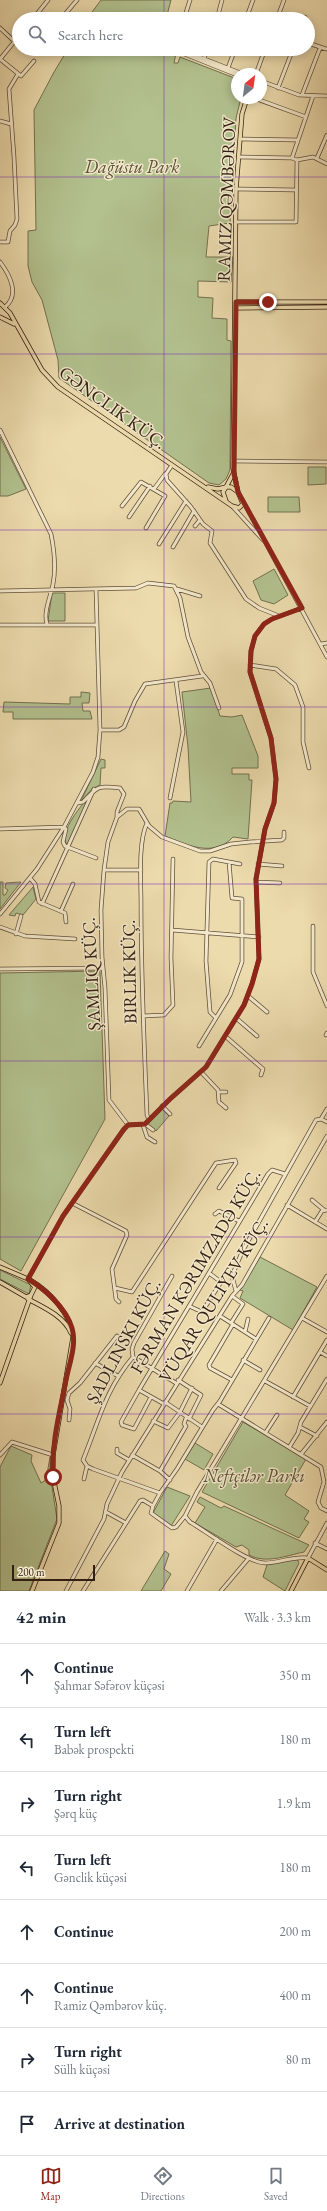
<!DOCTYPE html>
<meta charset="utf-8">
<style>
:root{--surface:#fff;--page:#f2f2f3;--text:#1f2937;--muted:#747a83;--line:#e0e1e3;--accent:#8f2418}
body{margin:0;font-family:"EB Garamond",serif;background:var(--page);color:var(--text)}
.compass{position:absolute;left:231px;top:68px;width:36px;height:36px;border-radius:50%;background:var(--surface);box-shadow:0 2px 10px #0003;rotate:29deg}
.scale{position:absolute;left:12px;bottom:10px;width:83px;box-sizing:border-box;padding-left:4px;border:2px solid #332013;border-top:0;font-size:11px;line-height:14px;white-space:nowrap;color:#332013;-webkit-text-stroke:3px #f3e8ca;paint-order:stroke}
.stop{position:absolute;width:12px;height:12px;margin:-9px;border:3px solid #8f2418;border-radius:50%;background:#fff}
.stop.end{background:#8f2418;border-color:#fff;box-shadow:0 1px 4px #0008}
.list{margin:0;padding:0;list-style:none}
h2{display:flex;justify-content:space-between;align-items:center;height:52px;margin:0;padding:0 16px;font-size:17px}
h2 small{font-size:13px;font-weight:400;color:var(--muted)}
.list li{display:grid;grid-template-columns:26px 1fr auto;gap:12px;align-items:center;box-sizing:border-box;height:64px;padding:0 16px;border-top:1px solid var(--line)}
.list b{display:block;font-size:15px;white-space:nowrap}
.list p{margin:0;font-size:13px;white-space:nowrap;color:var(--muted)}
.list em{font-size:13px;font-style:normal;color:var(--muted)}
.icon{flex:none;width:22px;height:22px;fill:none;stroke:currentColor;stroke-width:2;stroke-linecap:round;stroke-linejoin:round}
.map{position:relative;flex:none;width:327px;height:1591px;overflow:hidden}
.search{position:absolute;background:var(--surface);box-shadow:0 2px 10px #0003;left:12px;right:12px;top:12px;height:44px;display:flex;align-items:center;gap:10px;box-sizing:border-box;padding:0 14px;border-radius:22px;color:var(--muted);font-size:15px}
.sheet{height:564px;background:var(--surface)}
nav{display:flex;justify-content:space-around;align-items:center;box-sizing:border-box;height:56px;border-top:1px solid var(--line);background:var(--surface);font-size:11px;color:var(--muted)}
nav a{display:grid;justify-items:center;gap:2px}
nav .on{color:var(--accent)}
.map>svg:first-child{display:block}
.green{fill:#b2c18e;stroke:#727050}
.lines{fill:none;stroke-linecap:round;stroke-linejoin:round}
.minor-casing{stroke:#614f3a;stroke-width:4.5}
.major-casing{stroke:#332013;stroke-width:5}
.minor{stroke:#f3e8ca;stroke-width:3}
.major{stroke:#ecdbad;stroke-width:3.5}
.route{stroke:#8f2418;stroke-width:5}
.grid{fill:none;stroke:#7b2cbf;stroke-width:1;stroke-opacity:0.55}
.labels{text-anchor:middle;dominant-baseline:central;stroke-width:3;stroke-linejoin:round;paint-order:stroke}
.park-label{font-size:18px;font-style:italic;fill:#595038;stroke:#f3e8ca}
.street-label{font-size:18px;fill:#332013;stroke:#f3e8ca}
</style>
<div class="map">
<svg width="327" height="1591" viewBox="0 0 327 1591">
<rect width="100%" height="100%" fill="#ecdbad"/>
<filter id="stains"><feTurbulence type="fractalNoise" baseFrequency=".005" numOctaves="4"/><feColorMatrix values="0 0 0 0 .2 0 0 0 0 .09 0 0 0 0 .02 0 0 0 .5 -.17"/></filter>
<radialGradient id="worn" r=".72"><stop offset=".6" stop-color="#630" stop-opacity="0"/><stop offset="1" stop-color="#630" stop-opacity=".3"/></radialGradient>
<path class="green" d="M101 0H171L166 19H87Z
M68 49H171L176 53 174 63H178L180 57 237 79V98H241L236 118 230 223 209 226 206 257H233L231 282 198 281V297L213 298 212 318 227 319V340L231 341 230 470 226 479 219 485 209 483 59 378 58 360 42 300 32 282 28 266V231L36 230 34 110 54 72Z
M0 437 26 489 8 496H0Z
M308 467H326V484L308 485Z
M268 497H299L300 512H268Z
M274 569 288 595 274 604 261 600 253 581Z
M52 593H65V621H48Z
M211 688 220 716 232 717 242 715 258 756V768H232V774H249V780H252L248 839 233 837C214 858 187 845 165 836L170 803H172L173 801 191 802 188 747 182 692Z
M81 692 90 693 89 703H82L83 711H90L92 719H13V712H3L4 702 70 704V697H81Z
M101 759 105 760V768H101L100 785 92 789 81 801Z
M91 794 67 845C58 831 83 804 91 794Z
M0 882H3V895H5L8 890 5 888 6 883 21 882 0 909Z
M33 887 36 899 23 915 16 913 15 916 9 915Z
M100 971 105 1119 21 1271 0 1259V973Z
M162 1109 169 1116 156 1131 148 1124Z
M260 1257 317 1287 293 1330 240 1298 243 1291 240 1290Z
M0 1270 31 1285 29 1294 0 1279Z
M243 1422 306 1459 285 1495 309 1511 304 1519 309 1522 299 1538 202 1492Z
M195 1443 213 1454 204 1470 185 1459Z
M11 1446 32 1455 31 1461 41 1483 46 1480 50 1457V1474L57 1519 29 1591H0V1467Z
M167 1487 190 1496 171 1526 153 1513Z
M200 1497 221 1508 224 1506 309 1545 304 1552C285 1556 266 1564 249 1555V1550L242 1545 236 1547 195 1523 205 1507 197 1502Z
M165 1551 169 1554 164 1569 171 1574 161 1591H141Z
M291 1559H297L299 1563 285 1591 263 1577 267 1565Z"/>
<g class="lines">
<g class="minor-casing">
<path id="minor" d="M33 19 48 0
M61 19 77 0
M184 19 190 0
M217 19 222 0
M246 19 253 0
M277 19 284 0
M304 19 305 17
M0 28 15 42
M308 43 326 49
M172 49 237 75
M179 49 243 74
M0 59 21 76 34 61
M0 59 19 36
M204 59 207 49
M228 68 235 49
M256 74 265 49
M261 81 299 95 327 96
M278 88 293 49
M302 95 320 48
M254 98 306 117
M0 121 11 124
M240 139 298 140
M239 157 292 158
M317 158 327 135
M297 160 292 158 313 96
M297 160 313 157 327 164
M236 189 296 190
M236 222H296L297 160
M0 242H8L10 231 15 225 17 219 14 157 9 89 18 74
M0 262C10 275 20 295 5 307
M0 430 51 534C54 549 56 569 53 584 51 596 43 612 47 624
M233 461 327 462
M172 465 166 474 167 480 191 507 203 524 212 531 210 543 246 599 259 608 279 616
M154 489 165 474
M242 499 327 657
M122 506 141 482 165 496 146 528
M233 507 263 540
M129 517 150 486
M195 526 200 520
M159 544 186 501
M173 547 194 511
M177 589 200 596
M0 591 136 588 148 583 174 586 180 598 188 637 201 672 210 683 219 708
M0 625H96
M321 644 327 643
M250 665 276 669 295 685 303 707V742L309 768
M100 730H119L124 727 135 701 145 684 202 676
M170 798 183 732 176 681
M77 803 83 802C98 787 96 785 120 788L124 794 117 812V817L127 809H139L149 826 162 837 200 851H210L231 844 250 842 282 840 284 838V832
M117 817 108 842 104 870 101 910 102 957 105 988 109 1100 128 1125
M147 823C138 842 141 880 141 902 141 973 144 1044 147 1115L149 1120
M64 827 66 829 63 842 65 846 96 858
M0 829 64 827
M258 864 282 866
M104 870H141
M30 878 35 884 39 902 65 913 66 922
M256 882 280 883
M42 904 94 789
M61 911 73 884
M0 914 37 869 64 827 93 772 98 757 100 730 96 589
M313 926V972L327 1006
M0 927 25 936 75 939
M172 930 259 937
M16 934 21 916
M0 969 103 968
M248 996 267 1012
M143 1016 164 1015 173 1005 171 958 173 859
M216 1018 210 1012 206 961 209 862 213 859 240 864
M236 1018 257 1036
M326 1035 327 1033
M225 1036 263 1069 261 1075
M199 1046 230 995 242 962V899L232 898 229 862
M202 1073 218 1090 219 1102 226 1108
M219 1092H226
M162 1106 170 1114
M321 1119 327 1122
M145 1124 153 1130
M143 1125 147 1137 155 1142
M312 1200 324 1210
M72 1203 126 1231 127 1235 112 1269 116 1299 119 1302
M287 1205 327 1229
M215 1214 219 1211 239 1221
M315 1222 322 1211 327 1210
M28 1279 63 1216 122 1132 128 1125 145 1124 170 1099 206 1067 244 1005 252 984 259 959 256 879 265 829 274 803 276 779 271 738 250 672 251 651 255 636 264 624 272 619 302 608
M115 1288 132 1292 216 1163 235 1160 236 1163 219 1188
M236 1291 232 1276 242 1252 316 1120 321 1119 327 1109
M189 1306 202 1312 221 1282 209 1273
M220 1316 256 1339
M302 1318 327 1332
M231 1323 243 1304 232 1296
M245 1332 248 1319
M320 1352 327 1356
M133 1357 176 1383
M243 1360 260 1370
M95 1363 118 1376
M178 1380 201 1395 189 1419
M232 1380 210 1368 209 1365 233 1324
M265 1381 310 1406
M139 1390 164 1404
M151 1397 134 1429 122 1425 121 1422 139 1390 268 1174 272 1170 285 1174
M293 1397 327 1340
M165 1402 202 1427
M218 1404 321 1467 324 1482 318 1502 321 1508 327 1511
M69 1420 70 1409 67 1400 69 1393 80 1383 117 1336
M153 1421 168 1428 180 1412 192 1388
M300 1427 317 1436
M266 1432 277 1415
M290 1446 298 1433 301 1422 327 1379
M117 1449V1453L129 1460
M302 1453 327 1422
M0 1455 12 1442 53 1455
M132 1455 160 1471 170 1480
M160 1471 186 1426 184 1424 186 1418
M84 1479 87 1466
M160 1493 177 1469 213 1410 220 1401 269 1318
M153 1506 160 1493 93 1469 87 1466 83 1460C99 1421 105 1390 133 1357L132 1349 134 1343 172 1276
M106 1512 126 1523
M185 1516 197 1492 327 1276
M185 1516 190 1522C207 1532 248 1563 265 1563 280 1563 292 1556 308 1558L327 1523
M315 1543 327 1549
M66 1591 104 1519 107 1504 122 1472 232 1296 242 1285 327 1136
M83 1591 140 1501 143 1500 153 1506 151 1513 172 1528 176 1527 185 1516
M187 1591 217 1539
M221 1591 249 1558"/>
</g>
<g class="major-casing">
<path id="major" d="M236 302H327
M0 303 10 313 42 370 58 387 232 506 239 508 243 504 238 492 231 487H226L223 492 226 501
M236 308 327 307
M0 317 14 324
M208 487 218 489 226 487 233 474
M238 492 233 468 236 189 242 114 247 98
M0 1267 28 1279 35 1287 31 1295 26 1297 0 1282
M30 1280C49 1291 71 1314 73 1337L53 1455V1477L59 1506V1523L32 1591
M28 1299C43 1307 64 1316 71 1333
M0 1383 31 1295
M291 1591 308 1558 327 1570"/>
</g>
<use href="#minor" class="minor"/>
<use href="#major" class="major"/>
</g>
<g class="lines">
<path class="route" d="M53 1477C51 1444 60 1411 66 1380 69 1364 77 1345 72 1328 66 1308 45 1289 28 1279L63 1216 124 1129 128 1125 145 1124 170 1099 206 1067 244 1005 252 984 259 959 256 879 265 829 274 803 276 779 271 738 250 672 251 651 255 636 264 624 272 619 302 608 238 492 234 474 236 302H268"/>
</g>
<path class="grid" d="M164 0V19M164 49V1591M0 177H327M0 354H327M0 530H327M0 707H327M0 884H327M0 1061H327M0 1237H327M0 1414H327"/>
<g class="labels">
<g class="park-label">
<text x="132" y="166">Dağüstu Park</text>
<text x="254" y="1475">Neftçilər Parkı</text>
</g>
<g class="street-label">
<text transform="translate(226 199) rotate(-88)">RAMIZ QƏMBƏROV</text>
<text transform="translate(113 407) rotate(36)">GƏNCLIK KÜÇ.</text>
<text transform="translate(129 972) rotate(-91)">BIRLIK KÜÇ.</text>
<text transform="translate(91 974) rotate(-93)">ŞAMLIQ KÜÇ.</text>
<text transform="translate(195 1271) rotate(-59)">FƏRMAN KƏRIMZADƏ KÜÇ.</text>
<text transform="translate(213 1300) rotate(-58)">VÜQAR QULIYEV KÜÇ.</text>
<text transform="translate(123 1341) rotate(-62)">ŞADLINSKI KÜÇ.</text>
</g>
</g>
<rect width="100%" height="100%" filter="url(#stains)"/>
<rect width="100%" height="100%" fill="url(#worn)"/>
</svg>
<svg class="compass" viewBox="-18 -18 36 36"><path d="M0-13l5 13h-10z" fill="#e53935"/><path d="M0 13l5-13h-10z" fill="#747a83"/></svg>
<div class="scale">200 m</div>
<div class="stop" style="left:53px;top:1477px"></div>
<div class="stop end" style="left:268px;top:302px"></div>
<div class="search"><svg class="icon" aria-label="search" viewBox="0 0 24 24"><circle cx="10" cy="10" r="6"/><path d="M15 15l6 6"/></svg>Search here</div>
</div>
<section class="sheet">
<h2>42 min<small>Walk · 3.3 km</small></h2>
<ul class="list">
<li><svg class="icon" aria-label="ahead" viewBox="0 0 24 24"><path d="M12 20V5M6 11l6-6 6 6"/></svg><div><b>Continue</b><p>Şahmar Səfərov küçəsi</p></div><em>350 m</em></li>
<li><svg class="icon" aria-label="left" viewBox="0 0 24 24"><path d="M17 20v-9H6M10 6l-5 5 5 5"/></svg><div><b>Turn left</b><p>Babək prospekti</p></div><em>180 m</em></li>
<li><svg class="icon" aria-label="right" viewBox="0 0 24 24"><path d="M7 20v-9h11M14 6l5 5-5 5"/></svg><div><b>Turn right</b><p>Şərq küç</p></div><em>1.9 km</em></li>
<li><svg class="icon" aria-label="left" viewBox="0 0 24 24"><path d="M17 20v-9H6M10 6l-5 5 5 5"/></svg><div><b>Turn left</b><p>Gənclik küçəsi</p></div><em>180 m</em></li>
<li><svg class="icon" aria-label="ahead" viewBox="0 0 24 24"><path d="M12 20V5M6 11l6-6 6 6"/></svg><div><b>Continue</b></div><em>200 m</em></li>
<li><svg class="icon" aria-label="ahead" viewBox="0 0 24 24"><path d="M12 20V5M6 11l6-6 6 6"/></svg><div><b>Continue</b><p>Ramiz Qəmbərov küç.</p></div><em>400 m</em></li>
<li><svg class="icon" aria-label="right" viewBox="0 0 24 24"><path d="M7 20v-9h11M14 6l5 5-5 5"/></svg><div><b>Turn right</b><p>Sülh küçəsi</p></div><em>80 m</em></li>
<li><svg class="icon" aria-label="arrive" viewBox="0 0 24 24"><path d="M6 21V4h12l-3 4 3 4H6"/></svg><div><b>Arrive at destination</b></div></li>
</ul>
</section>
<nav>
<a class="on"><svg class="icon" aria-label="map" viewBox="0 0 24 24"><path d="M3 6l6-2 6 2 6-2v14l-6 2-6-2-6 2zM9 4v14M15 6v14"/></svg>Map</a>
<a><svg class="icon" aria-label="directions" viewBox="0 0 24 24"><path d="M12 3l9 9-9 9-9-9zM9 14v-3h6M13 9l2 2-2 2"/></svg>Directions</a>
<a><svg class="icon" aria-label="saved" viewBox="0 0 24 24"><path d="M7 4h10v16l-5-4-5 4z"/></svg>Saved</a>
</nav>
